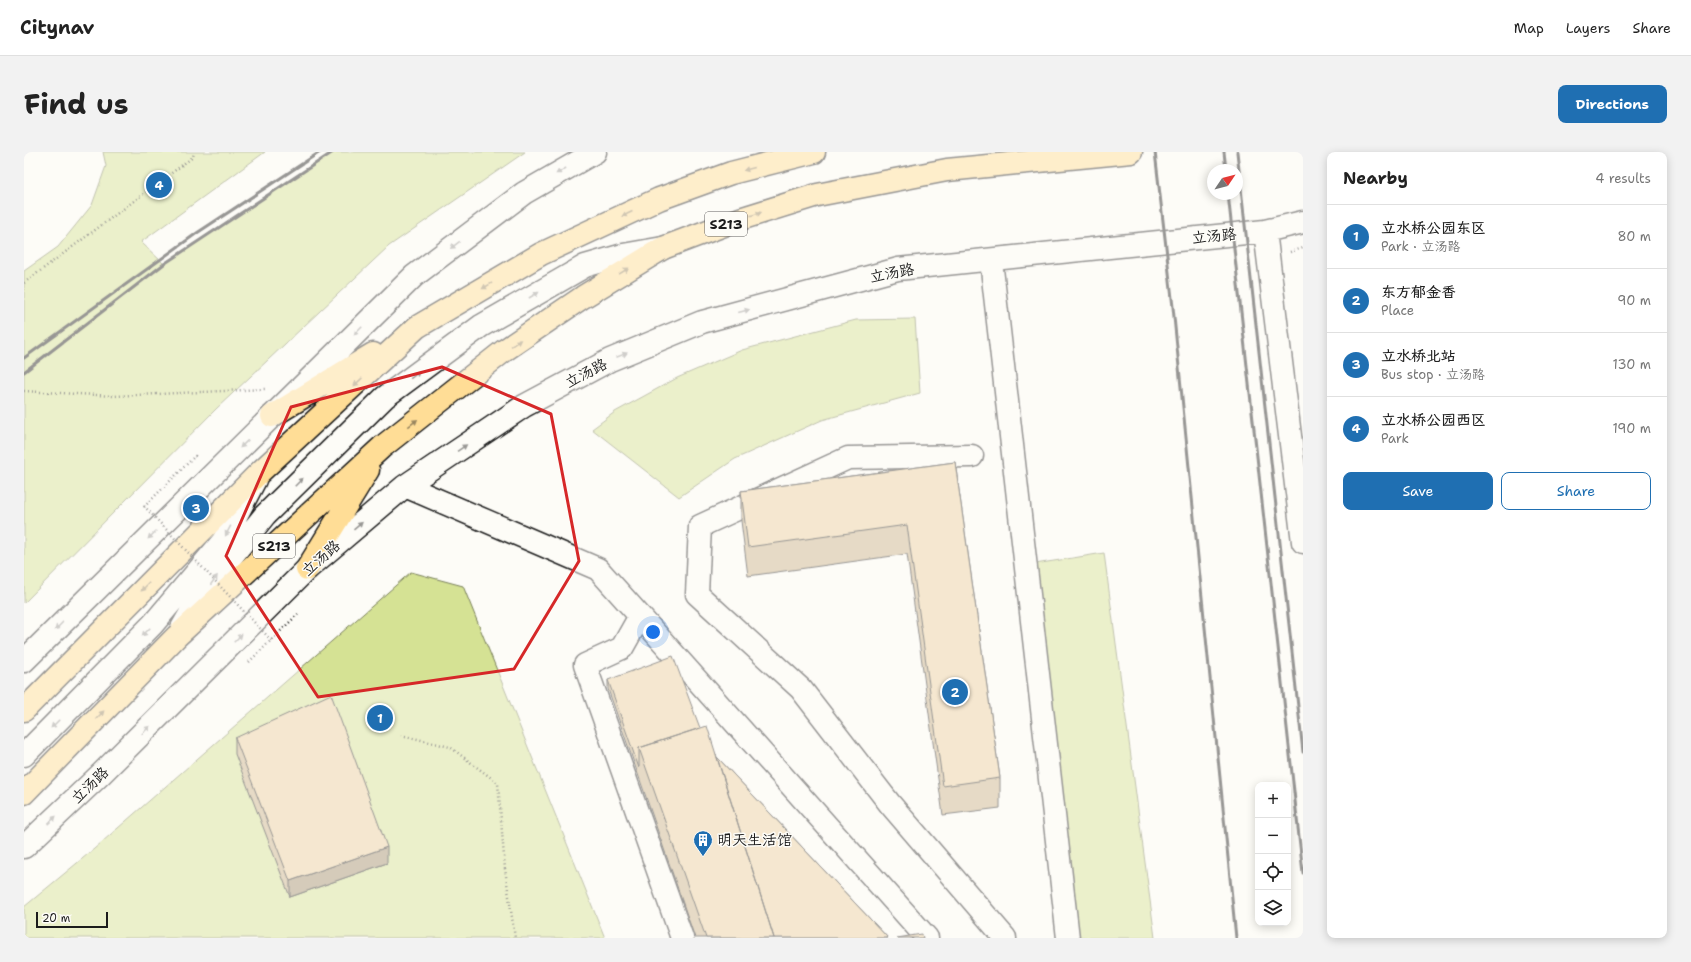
<!DOCTYPE html>
<meta charset="utf-8">
<style>
:root{--surface:#fff;--page:#f2f2f2;--text:#222;--muted:#767676;--line:#e0e0e0;--accent:#1f6fb2}
body{margin:0;font-family:"Shantell Sans","LXGW WenKai TC",sans-serif;background:var(--page);color:var(--text)}
.controls{position:absolute;right:12px;bottom:12px;display:grid;overflow:hidden;border-radius:8px;box-shadow:0 2px 10px #0003}
.controls button{width:36px;height:36px;display:grid;place-items:center;padding:0;border:0;border-bottom:1px solid var(--line);background:var(--surface);color:var(--text);font:20px sans-serif}
.compass{position:absolute;left:1183px;top:12px;width:36px;height:36px;border-radius:50%;background:var(--surface);box-shadow:0 2px 10px #0003;rotate:55deg}
.scale{position:absolute;left:12px;bottom:10px;width:72px;box-sizing:border-box;padding-left:4px;border:2px solid #1c1c1c;border-top:0;font-size:11px;line-height:14px;white-space:nowrap;color:#1c1c1c;-webkit-text-stroke:3px #fdfcf7;paint-order:stroke}
.you{position:absolute;left:629px;top:480px;width:14px;height:14px;margin:-10px;border:3px solid #fff;border-radius:50%;background:#1a73e8;box-shadow:0 0 0 6px #1a73e833}
.badge{display:grid;place-items:center;width:26px;height:26px;border-radius:50%;background:var(--accent);color:#fff;font-size:13px;font-weight:700}
.pin{position:absolute;translate:-50% -50%;border:2px solid #fff;box-shadow:0 1px 4px #0006}
.list{margin:0;padding:0;list-style:none}
h2{display:flex;justify-content:space-between;align-items:center;height:52px;margin:0;padding:0 16px;font-size:17px}
h2 small{font-size:13px;font-weight:400;color:var(--muted)}
.list li{display:grid;grid-template-columns:26px 1fr auto;gap:12px;align-items:center;box-sizing:border-box;height:64px;padding:0 16px;border-top:1px solid var(--line)}
.list b{display:block;font-size:15px;white-space:nowrap}
.list p{margin:0;font-size:13px;white-space:nowrap;color:var(--muted)}
.list em{font-size:13px;font-style:normal;color:var(--muted)}
.actions{display:flex;gap:8px;padding:12px 16px}
.actions a{flex:1;padding:9px 0;border:1px solid var(--accent);border-radius:8px;text-align:center;font-size:14px;color:var(--accent)}
.actions .main{background:var(--accent);color:#fff}
.icon{flex:none;width:22px;height:22px;fill:none;stroke:currentColor;stroke-width:2;stroke-linecap:round;stroke-linejoin:round}
.map{position:relative;flex:none;width:1279px;height:786px;overflow:hidden;border-radius:8px}
header{display:flex;align-items:center;gap:24px;box-sizing:border-box;height:56px;padding:0 20px;background:var(--surface);border-bottom:1px solid var(--line)}
header strong{font-size:19px}
nav{display:flex;gap:22px;margin-inline-start:auto;font-size:14px}
.intro{display:flex;align-items:center;justify-content:space-between;box-sizing:border-box;height:96px;padding:0 24px}
h1{margin:0;font-size:28px}
.button{padding:10px 18px;border-radius:8px;background:var(--accent);color:#fff;font-size:14px;font-weight:700}
main{display:flex;gap:24px;padding:0 24px}
aside{flex:1;background:var(--surface);border-radius:8px;box-shadow:0 2px 10px #0003}
.map>svg:first-child{display:block}
.green{fill:#d5e294;stroke:#787f58}
.lines{fill:none;stroke-linecap:round;stroke-linejoin:round}
.minor-casing{stroke:#1c1c1c;stroke-width:25}
.major-casing{stroke:#1c1c1c;stroke-width:25}
.path{stroke:#1c1c1c;stroke-width:2.5;stroke-dasharray:1 3;stroke-linecap:butt}
.minor{stroke:#fdfcf7;stroke-width:22}
.major{stroke:#ffdd96;stroke-width:22}
.rail{stroke:#1c1c1c;stroke-width:3}
.path-bridge{stroke:#1c1c1c;stroke-width:2.5;stroke-dasharray:1 3;stroke-linecap:butt}
.wall{fill:#cab289;stroke:#1c1c1c}
.shaded-wall{fill:#a4916f;stroke:#1c1c1c}
.building{fill:#ebcf9f;stroke:#1c1c1c}
.oneway{fill:#99865f}
.oneway2{fill:#989794}
.marked{fill:none;stroke:#d62828;stroke-width:3;stroke-linejoin:round}
.labels{text-anchor:middle;dominant-baseline:central;stroke-width:3;stroke-linejoin:round;paint-order:stroke}
.shield{fill:#fdfcf7;stroke:#605f5e;stroke-width:1}
.shield-label{font-size:14px;font-weight:bold;fill:#1c1c1c}
.street-label{font-size:15px;fill:#1c1c1c;stroke:#fdfcf7}
.poi-label{font-size:15px;fill:#1c1c1c;stroke:#fdfcf7;text-anchor:start}
</style>
<header>
<strong>Citynav</strong>
<nav><a>Map</a><a>Layers</a><a>Share</a></nav>
</header>
<div class="intro"><h1>Find us</h1><a class="button">Directions</a></div>
<main>
<div class="map">
<svg width="1279" height="786" viewBox="0 0 1279 786">
<rect width="100%" height="100%" fill="#fdfcf7"/>
<filter id="ink" filterUnits="userSpaceOnUse"><feTurbulence type="fractalNoise" baseFrequency=".025" numOctaves="2"/><feDisplacementMap in="SourceGraphic" scale="8" xChannelSelector="R" yChannelSelector="G"/><feConvolveMatrix kernelMatrix="1 2 1 2 8 2 1 2 1" color-interpolation-filters="sRGB"/></filter>
<g filter="url(#ink)">
<path class="green" d="M79 0H241L117 90 140 112 309 0H501L365 94 192 257 0 451V119L34 95 68 53 82 14Z
M891 167 896 241 798 268 711 307 655 345 568 277 591 260 653 226 718 198 832 168Z
M1080 401 1131 786H1049L1011 412Z
M387 420 439 434 581 786H0V755L70 697Z"/>
<g class="lines">
<g class="minor-casing">
<path id="minor" d="M1241 79 1279 390
M967 108 1044 786
M948 304 824 306 676 374 673 442 777 537 866 652 981 786
M381 334 574 417 903 786
M616 464 598 496 561 513 658 786
M158 476 170 455 204 409 241 363 361 245 457 174 561 114 599 103 639 96
M0 509 390 124 500 41 571 0
M0 603 129 472 199 389 231 328
M0 695 77 622 283 417 381 334 500 254 586 208 678 170 874 117 1241 79 1279 70"/>
</g>
<g class="major-casing">
<path id="major" d="M248 264 349 202
M283 417 344 318
M0 558 236 320 393 175 517 102 635 47 707 21 790 0
M0 641 153 484 358 295 481 198 559 145 639 96 716 67 793 43 923 18 1107 0"/>
</g>
<path class="path" d="M1266 100 1279 96
M0 131 169 5 170 0
M0 239 90 244 242 237
M120 355 171 304 173 306
M225 510 274 462
M377 583 426 595 474 631 481 717 491 786"/>
<use href="#minor" class="minor"/>
<use href="#major" class="major"/>
<path class="rail" d="M1131 0 1149 155 1212 786
M1200 0 1202 18
M1213 0 1279 600
M1204 42 1279 721
M0 206 173 81 296 0
M0 220 140 112 309 0"/>
<path class="path-bridge" d="M120 354 248 489"/>
</g>
<path class="wall" d="M931 310 976 626V656L919 663 883 402 724 424 717 369V339Z
M584 528 676 576 693 605 864 786H671L615 625 584 537Z
M211 586 363 711 266 745 211 602Z"/>
<path class="shaded-wall" d="M363 695V711L266 745V729Z"/>
<path class="building" d="M931 310 976 626 919 634 883 373 724 395 717 339Z
M649 504 676 576 615 596V616L584 528Z
M307 542 363 695 266 729 211 586Z
M683 574 750 786H682L615 596Z
M693 605 864 786H750Z
M898 782 899 786H873Z"/>
<defs><path id="oneway-solid" d="M-6-.8H1V-3.2L6.5 0L1 3.2V.8H-6Z"/></defs>
<g class="oneway">
<use href="#oneway-solid" transform="translate(725 17) rotate(165)"/>
<use href="#oneway-solid" transform="translate(603 62) rotate(155)"/>
<use href="#oneway-solid" transform="translate(732 62) rotate(-17)"/>
<use href="#oneway-solid" transform="translate(600 119) rotate(-32)"/>
<use href="#oneway-solid" transform="translate(463 134) rotate(149)"/>
<use href="#oneway-solid" transform="translate(492 191) rotate(-34)"/>
<use href="#oneway-solid" transform="translate(334 230) rotate(137)"/>
<use href="#oneway-solid" transform="translate(389 271) rotate(-38)"/>
<use href="#oneway-solid" transform="translate(121 435) rotate(134)"/>
<use href="#oneway-solid" transform="translate(76 563) rotate(-46)"/>
</g>
<g class="oneway2">
<use href="#oneway-solid" transform="translate(537 19) rotate(150)"/>
<use href="#oneway-solid" transform="translate(431 93) rotate(143)"/>
<use href="#oneway-solid" transform="translate(510 143) rotate(-30)"/>
<use href="#oneway-solid" transform="translate(720 159) rotate(-15)"/>
<use href="#oneway-solid" transform="translate(334 179) rotate(135)"/>
<use href="#oneway-solid" transform="translate(598 203) rotate(-22)"/>
<use href="#oneway-solid" transform="translate(391 223) rotate(-37)"/>
<use href="#oneway-solid" transform="translate(220 292) rotate(136)"/>
<use href="#oneway-solid" transform="translate(438 296) rotate(-34)"/>
<use href="#oneway-solid" transform="translate(275 330) rotate(-45)"/>
<use href="#oneway-solid" transform="translate(334 374) rotate(-41)"/>
<use href="#oneway-solid" transform="translate(204 379) rotate(118)"/>
<use href="#oneway-solid" transform="translate(128 383) rotate(135)"/>
<use href="#oneway-solid" transform="translate(190 428) rotate(-54)"/>
<use href="#oneway-solid" transform="translate(35 474) rotate(135)"/>
<use href="#oneway-solid" transform="translate(122 480) rotate(135)"/>
<use href="#oneway-solid" transform="translate(214 486) rotate(-45)"/>
<use href="#oneway-solid" transform="translate(31 572) rotate(135)"/>
<use href="#oneway-solid" transform="translate(122 578) rotate(-45)"/>
<use href="#oneway-solid" transform="translate(28 668) rotate(-43)"/>
</g>
</g>
<path d="M0 0H1279V786H0ZM418 215 527 262 555 409 490 517 294 545 202 404 267 255Z" fill="#fdfcf7" fill-opacity=".55" fill-rule="evenodd"/>
<path class="marked" d="M418 215 527 262 555 409 490 517 294 545 202 404 267 255Z"/>
<defs>
<g id="building-pin" transform="scale(1)"><path d="M0 17L-7.5 6A9.5 9.5 0 1 1 7.5 6Z" fill="#1f6fb2" stroke="#fdfcf7"/><path d="M-4-6H4V6H1V3H-1V6H-4ZM-2.5-4.3h1.7v1.8h-1.7ZM.8-4.3h1.7v1.8H.8ZM-2.5-1h1.7V.8h-1.7ZM.8-1h1.7V.8H.8Z" fill="#fff"/></g>
</defs>
<g fill-rule="evenodd">
<use href="#building-pin" x="679" y="688"/>
</g>
<g class="labels">
<g class="shield">
<rect x="681" y="60" width="42" height="24" rx="3"/>
<rect x="229" y="382" width="42" height="24" rx="3"/>
</g>
<g class="shield-label">
<text x="702" y="72">S213</text>
<text x="250" y="394">S213</text>
</g>
<g class="street-label">
<text transform="translate(1190 84) rotate(-6)">立汤路</text>
<text transform="translate(868 121) rotate(-11)">立汤路</text>
<text transform="translate(562 221) rotate(-28)">立汤路</text>
<text transform="translate(297 406) rotate(-42)">立汤路</text>
<text transform="translate(66 633) rotate(-44)">立汤路</text>
</g>
<g class="poi-label">
<text x="693" y="688">明天生活馆</text>
</g>
</g>
</svg>
<div class="controls">
<button>+</button>
<button>−</button>
<button><svg class="icon" aria-label="locate" viewBox="0 0 24 24"><circle cx="12" cy="12" r="6"/><path d="M12 2v4M12 18v4M2 12h4M18 12h4"/></svg></button>
<button><svg class="icon" aria-label="layers" viewBox="0 0 24 24"><path d="M12 4l9 5-9 5-9-5zM3 14l9 5 9-5"/></svg></button>
</div>
<svg class="compass" viewBox="-18 -18 36 36"><path d="M0-13l5 13h-10z" fill="#e53935"/><path d="M0 13l5-13h-10z" fill="#767676"/></svg>
<div class="scale">20 m</div>
<div class="you"></div>
<div class="pin badge" style="left:356px;top:566px">1</div>
<div class="pin badge" style="left:931px;top:540px">2</div>
<div class="pin badge" style="left:172px;top:356px">3</div>
<div class="pin badge" style="left:135px;top:33px">4</div>
</div>
<aside>
<h2>Nearby<small>4 results</small></h2>
<ul class="list">
<li><span class="badge">1</span><div><b>立水桥公园东区</b><p>Park · 立汤路</p></div><em>80 m</em></li>
<li><span class="badge">2</span><div><b>东方郁金香</b><p>Place</p></div><em>90 m</em></li>
<li><span class="badge">3</span><div><b>立水桥北站</b><p>Bus stop · 立汤路</p></div><em>130 m</em></li>
<li><span class="badge">4</span><div><b>立水桥公园西区</b><p>Park</p></div><em>190 m</em></li>
</ul>
<div class="actions"><a class="main">Save</a><a>Share</a></div>
</aside>
</main>
